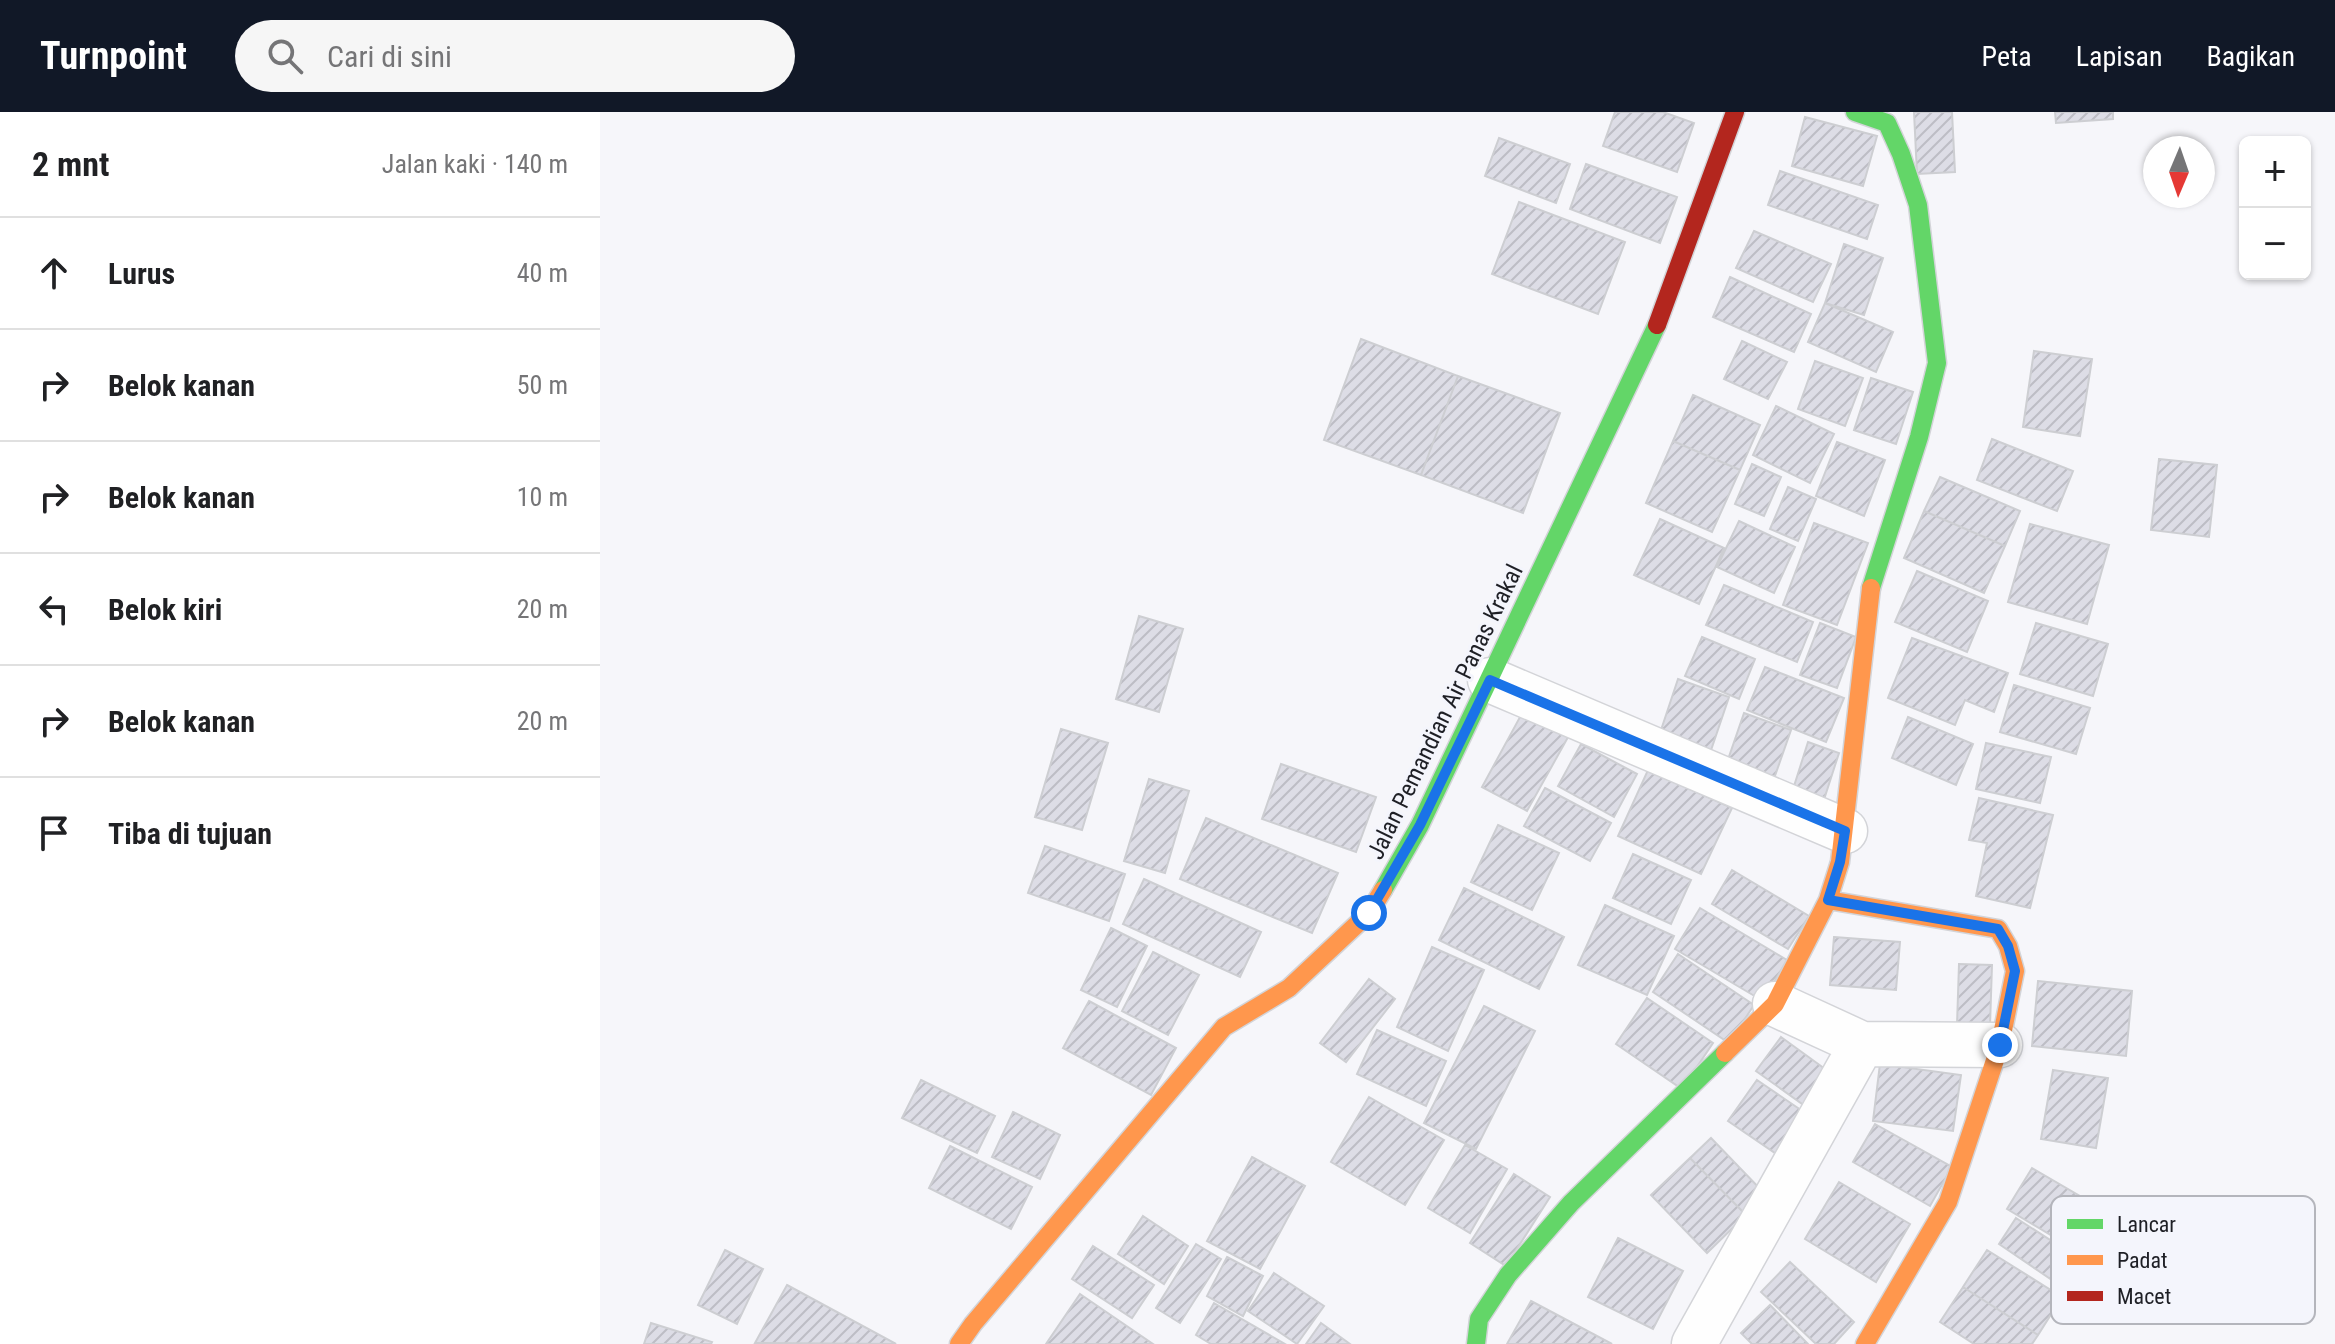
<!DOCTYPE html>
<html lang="id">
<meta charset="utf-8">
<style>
:root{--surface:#fff;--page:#f6f6f6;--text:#202124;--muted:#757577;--line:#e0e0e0;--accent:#111827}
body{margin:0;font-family:"Roboto Condensed",sans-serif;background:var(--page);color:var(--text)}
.controls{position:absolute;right:24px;top:24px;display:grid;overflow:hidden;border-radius:12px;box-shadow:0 2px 6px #0004}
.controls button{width:72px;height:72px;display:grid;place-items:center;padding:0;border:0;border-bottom:2px solid var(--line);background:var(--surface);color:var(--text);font:40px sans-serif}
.compass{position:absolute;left:1543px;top:24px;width:72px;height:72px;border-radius:50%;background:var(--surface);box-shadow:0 2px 6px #0004;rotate:182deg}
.stop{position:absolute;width:24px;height:24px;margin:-18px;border:6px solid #1a73e8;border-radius:50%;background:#fff}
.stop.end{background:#1a73e8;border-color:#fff;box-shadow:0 2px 8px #0008}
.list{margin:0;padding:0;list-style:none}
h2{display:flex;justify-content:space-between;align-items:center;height:104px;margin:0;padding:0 32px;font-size:34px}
h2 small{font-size:26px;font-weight:400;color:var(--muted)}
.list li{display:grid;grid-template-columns:52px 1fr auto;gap:24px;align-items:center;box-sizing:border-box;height:112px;padding:0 32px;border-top:2px solid var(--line)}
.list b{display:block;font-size:30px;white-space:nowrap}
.list em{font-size:26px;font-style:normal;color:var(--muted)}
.icon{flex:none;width:44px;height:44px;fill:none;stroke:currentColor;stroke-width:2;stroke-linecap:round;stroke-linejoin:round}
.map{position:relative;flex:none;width:1735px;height:1232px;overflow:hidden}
header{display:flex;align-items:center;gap:48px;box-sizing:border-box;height:112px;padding:0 40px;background:var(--accent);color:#fff}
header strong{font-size:38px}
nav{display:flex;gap:44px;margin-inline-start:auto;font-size:28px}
.search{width:560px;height:72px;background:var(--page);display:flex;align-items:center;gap:20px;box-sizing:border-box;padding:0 28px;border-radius:44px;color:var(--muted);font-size:30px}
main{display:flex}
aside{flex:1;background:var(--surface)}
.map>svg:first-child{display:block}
.building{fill:url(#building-hatch);stroke:#cdced2;stroke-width:2}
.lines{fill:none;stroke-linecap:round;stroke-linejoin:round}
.street-casing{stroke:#d3d4d8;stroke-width:47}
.fast-casing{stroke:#d3d4d8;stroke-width:21}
.slow-casing{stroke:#d3d4d8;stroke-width:21}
.jam-casing{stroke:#d3d4d8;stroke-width:21}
.street{stroke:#fefefe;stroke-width:44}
.fast{stroke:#63d668;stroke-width:18}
.slow{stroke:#ff974d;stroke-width:18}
.jam{stroke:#b3261e;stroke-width:18}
.route{stroke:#1a73e8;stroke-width:10}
.labels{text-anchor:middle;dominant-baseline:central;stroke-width:6;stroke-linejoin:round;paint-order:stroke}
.street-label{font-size:24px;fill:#1e1f25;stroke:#f4f5fc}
.key{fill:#f4f5fc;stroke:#b4b5bc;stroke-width:2}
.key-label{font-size:22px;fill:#1e1f25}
</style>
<header>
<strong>Turnpoint</strong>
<div class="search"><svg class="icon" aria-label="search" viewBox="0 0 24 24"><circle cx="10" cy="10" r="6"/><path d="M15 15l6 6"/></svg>Cari di sini</div>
<nav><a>Peta</a><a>Lapisan</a><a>Bagikan</a></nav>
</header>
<main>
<aside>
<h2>2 mnt<small>Jalan kaki · 140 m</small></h2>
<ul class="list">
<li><svg class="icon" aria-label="ahead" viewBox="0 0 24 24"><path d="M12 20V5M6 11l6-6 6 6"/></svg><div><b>Lurus</b></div><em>40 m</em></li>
<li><svg class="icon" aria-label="right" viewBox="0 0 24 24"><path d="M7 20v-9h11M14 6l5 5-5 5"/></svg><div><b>Belok kanan</b></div><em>50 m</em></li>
<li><svg class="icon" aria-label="right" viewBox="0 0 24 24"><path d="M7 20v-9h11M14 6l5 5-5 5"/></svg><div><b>Belok kanan</b></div><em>10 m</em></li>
<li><svg class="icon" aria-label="left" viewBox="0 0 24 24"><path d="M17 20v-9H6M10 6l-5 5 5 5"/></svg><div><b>Belok kiri</b></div><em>20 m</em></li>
<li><svg class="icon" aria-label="right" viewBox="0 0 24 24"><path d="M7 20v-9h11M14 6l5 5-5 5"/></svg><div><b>Belok kanan</b></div><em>20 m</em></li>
<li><svg class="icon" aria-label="arrive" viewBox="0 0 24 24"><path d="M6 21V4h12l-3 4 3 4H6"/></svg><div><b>Tiba di tujuan</b></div></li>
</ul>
</aside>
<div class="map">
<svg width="1735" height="1232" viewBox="0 0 1735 1232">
<defs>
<pattern id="building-hatch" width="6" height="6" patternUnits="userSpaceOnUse" patternTransform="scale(2)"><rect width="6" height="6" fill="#dddde6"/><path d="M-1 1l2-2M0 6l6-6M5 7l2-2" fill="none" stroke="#bdbdc5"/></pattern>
</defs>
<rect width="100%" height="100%" fill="#f6f6fa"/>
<path class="building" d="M1015 0H1063L1094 11 1077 60 1003 34Z
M1314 0H1352L1355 60 1317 62Z
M1455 0H1513V7L1456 11Z
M1205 5 1277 24 1263 74 1192 54Z
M899 26 970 52 956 91 885 64Z
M986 52 1077 85 1060 131 970 97Z
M1180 59 1278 93 1267 127 1168 93Z
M919 90 1025 130 998 202 892 162Z
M1154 119 1231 152 1213 190 1136 156Z
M1244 132 1283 146 1264 203 1225 191Z
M1130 165 1211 202 1194 240 1113 205Z
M1225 191 1293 220 1276 260 1208 230Z
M761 227 858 264 821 363 724 328Z
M1142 229 1187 250 1168 287 1124 267Z
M1434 239 1492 247 1480 324 1423 315Z
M1215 249 1263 266 1245 314 1198 297Z
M858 264 960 301 923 401 821 363Z
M1271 266 1313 280 1296 332 1254 318Z
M1093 283 1160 313 1140 358 1073 329Z
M1176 294 1234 322 1210 371 1153 343Z
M1392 327 1473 359 1457 399 1377 368Z
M1073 329 1140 358 1112 420 1046 391Z
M1237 330 1285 348 1264 404 1216 384Z
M1559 347 1617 353 1609 425 1551 418Z
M1152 352 1181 365 1164 404 1135 392Z
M1340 365 1420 399 1405 434 1324 399Z
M1188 375 1216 387 1198 429 1170 417Z
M1324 399 1405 434 1384 481 1304 446Z
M1060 407 1124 436 1099 492 1034 463Z
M1139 409 1195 435 1174 481 1117 455Z
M1214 411 1268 431 1237 513 1183 493Z
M1430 412 1509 433 1487 512 1408 490Z
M1317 459 1388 489 1367 540 1295 510Z
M1124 473 1213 510 1197 550 1106 513Z
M539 504 583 517 559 600 516 587Z
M1220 511 1256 525 1237 576 1200 563Z
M1436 511 1508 532 1493 584 1420 562Z
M1102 525 1155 547 1139 587 1085 564Z
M1312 526 1408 561 1394 600 1365 588 1355 613 1288 586Z
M1165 555 1244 586 1226 630 1147 598Z
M1078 567 1129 585 1107 650 1056 633Z
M1414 573 1490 596 1476 642 1400 620Z
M926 594 972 618 927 699 882 675Z
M1144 601 1191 618 1169 681 1122 665Z
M1308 605 1373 632 1356 673 1292 646Z
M461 617 508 631 482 718 435 705Z
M1208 630 1239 641 1219 703 1188 693Z
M1386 631 1451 645 1440 691 1376 677Z
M981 632 1037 662 1014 705 958 674Z
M681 652 776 685 756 740 662 707Z
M1048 658 1132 696 1101 762 1018 724Z
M549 667 589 679 565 761 524 749Z
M945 676 1011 711 990 749 924 714Z
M1379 686 1453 703 1430 796 1376 784 1387 731 1369 728Z
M606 706 738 761 712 821 580 767Z
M898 713 959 741 932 798 871 770Z
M445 734 525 762 509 809 428 781Z
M1033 742 1091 768 1071 812 1013 786Z
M1132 758 1209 804 1188 837 1112 792Z
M544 767 661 820 640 865 523 812Z
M864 776 964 825 939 877 839 828Z
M1005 793 1074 824 1047 883 978 853Z
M1100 796 1187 848 1163 889 1075 837Z
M511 816 547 834 517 895 481 878Z
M1234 825 1300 830 1296 878 1230 873Z
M832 835 884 858 848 939 797 915Z
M553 840 599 863 568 923 522 899Z
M1078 842 1154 893 1129 931 1053 880Z
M1359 852 1392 853 1390 914 1357 913Z
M769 867 795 887 746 950 720 931Z
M1438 869 1532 879 1526 944 1432 934Z
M1047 886 1113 931 1082 977 1016 932Z
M489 889 576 936 551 983 463 936Z
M884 894 935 919 876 1037 824 1011Z
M777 918 846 949 826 994 757 962Z
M1181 925 1236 965 1212 999 1156 959Z
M1280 952 1361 963 1353 1019 1273 1009Z
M1453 958 1508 966 1496 1036 1441 1027Z
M321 968 395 1004 377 1041 302 1006Z
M1157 968 1214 1007 1185 1048 1128 1009Z
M769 985 844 1028 805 1093 731 1050Z
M413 1000 460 1023 440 1067 392 1045Z
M1275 1012 1352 1055 1330 1094 1253 1050Z
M1111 1026 1166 1083 1146 1103 1090 1046Z
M865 1033 907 1057 870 1121 828 1096Z
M350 1034 432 1075 411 1117 329 1076Z
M652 1045 705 1074 660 1157 607 1129Z
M1090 1046 1146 1103 1107 1141 1051 1083Z
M1432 1056 1547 1123 1521 1165 1407 1097Z
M914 1062 950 1085 906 1154 870 1131Z
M1239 1070 1310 1112 1276 1170 1205 1127Z
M543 1104 588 1134 564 1172 518 1142Z
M1416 1106 1489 1153 1471 1181 1399 1132Z
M1018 1126 1083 1159 1053 1217 988 1185Z
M596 1132 621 1147 580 1211 556 1196Z
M493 1134 554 1173 532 1206 472 1167Z
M125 1138 163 1157 137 1212 98 1193Z
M1387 1138 1462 1185 1438 1223 1363 1175Z
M627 1145 663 1164 643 1204 607 1184Z
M1190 1150 1254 1210 1234 1232H1216L1161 1180Z
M674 1161 724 1194 697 1232 648 1199Z
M187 1173 296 1232 155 1231Z
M1363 1175 1438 1223 1432 1232H1374L1340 1210Z
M480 1182 553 1232H446Z
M931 1189 1012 1232H907Z
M614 1191 685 1232H611L596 1223Z
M1170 1193 1208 1232H1152L1141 1221Z
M51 1211 112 1230 111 1232H44Z
M721 1211 750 1232H706Z"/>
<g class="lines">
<g class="street-casing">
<path id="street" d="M890 568 1245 719
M1175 892 1262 932 1400 933
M1094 1232 1262 932"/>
</g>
<g class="fast-casing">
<path id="fast" d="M1255 0 1287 11 1301 42 1318 93 1337 251 1319 325 1271 476
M783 778 820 713 1057 213
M876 1232 879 1207 908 1163 971 1091 1125 941"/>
</g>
<g class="slow-casing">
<path id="slow" d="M1228 788 1398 817 1408 834 1415 859 1400 933 1348 1090 1265 1232
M1125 941 1175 892 1228 788 1240 750 1271 476
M359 1232 373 1212 624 915 689 876 769 801 783 778"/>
</g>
<g class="jam-casing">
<path id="jam" d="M1057 213 1135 0"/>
</g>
<use href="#street" class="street"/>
<use href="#fast" class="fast"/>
<use href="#slow" class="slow"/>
<use href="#jam" class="jam"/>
</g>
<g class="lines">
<path class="route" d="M769 801 820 713 890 568 1245 719 1240 750 1228 788 1398 817 1408 834 1415 859 1400 933"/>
</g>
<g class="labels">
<g class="street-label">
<text transform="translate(845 600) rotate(-64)">Jalan Pemandian Air Panas Krakal</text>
</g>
</g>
<rect x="1451" y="1084" width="264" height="128" rx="12" class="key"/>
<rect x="1467" y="1107" width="36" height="10" fill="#63d668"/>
<rect x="1467" y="1143" width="36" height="10" fill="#ff974d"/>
<rect x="1467" y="1179" width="36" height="10" fill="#b3261e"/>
<g class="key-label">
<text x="1517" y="1120">Lancar</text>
<text x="1517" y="1156">Padat</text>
<text x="1517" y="1192">Macet</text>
</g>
</svg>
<div class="controls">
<button>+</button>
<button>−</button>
</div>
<svg class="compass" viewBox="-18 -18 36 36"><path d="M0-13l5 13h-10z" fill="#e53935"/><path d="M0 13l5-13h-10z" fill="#757577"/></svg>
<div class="stop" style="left:769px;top:801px"></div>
<div class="stop end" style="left:1400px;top:933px"></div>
</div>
</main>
